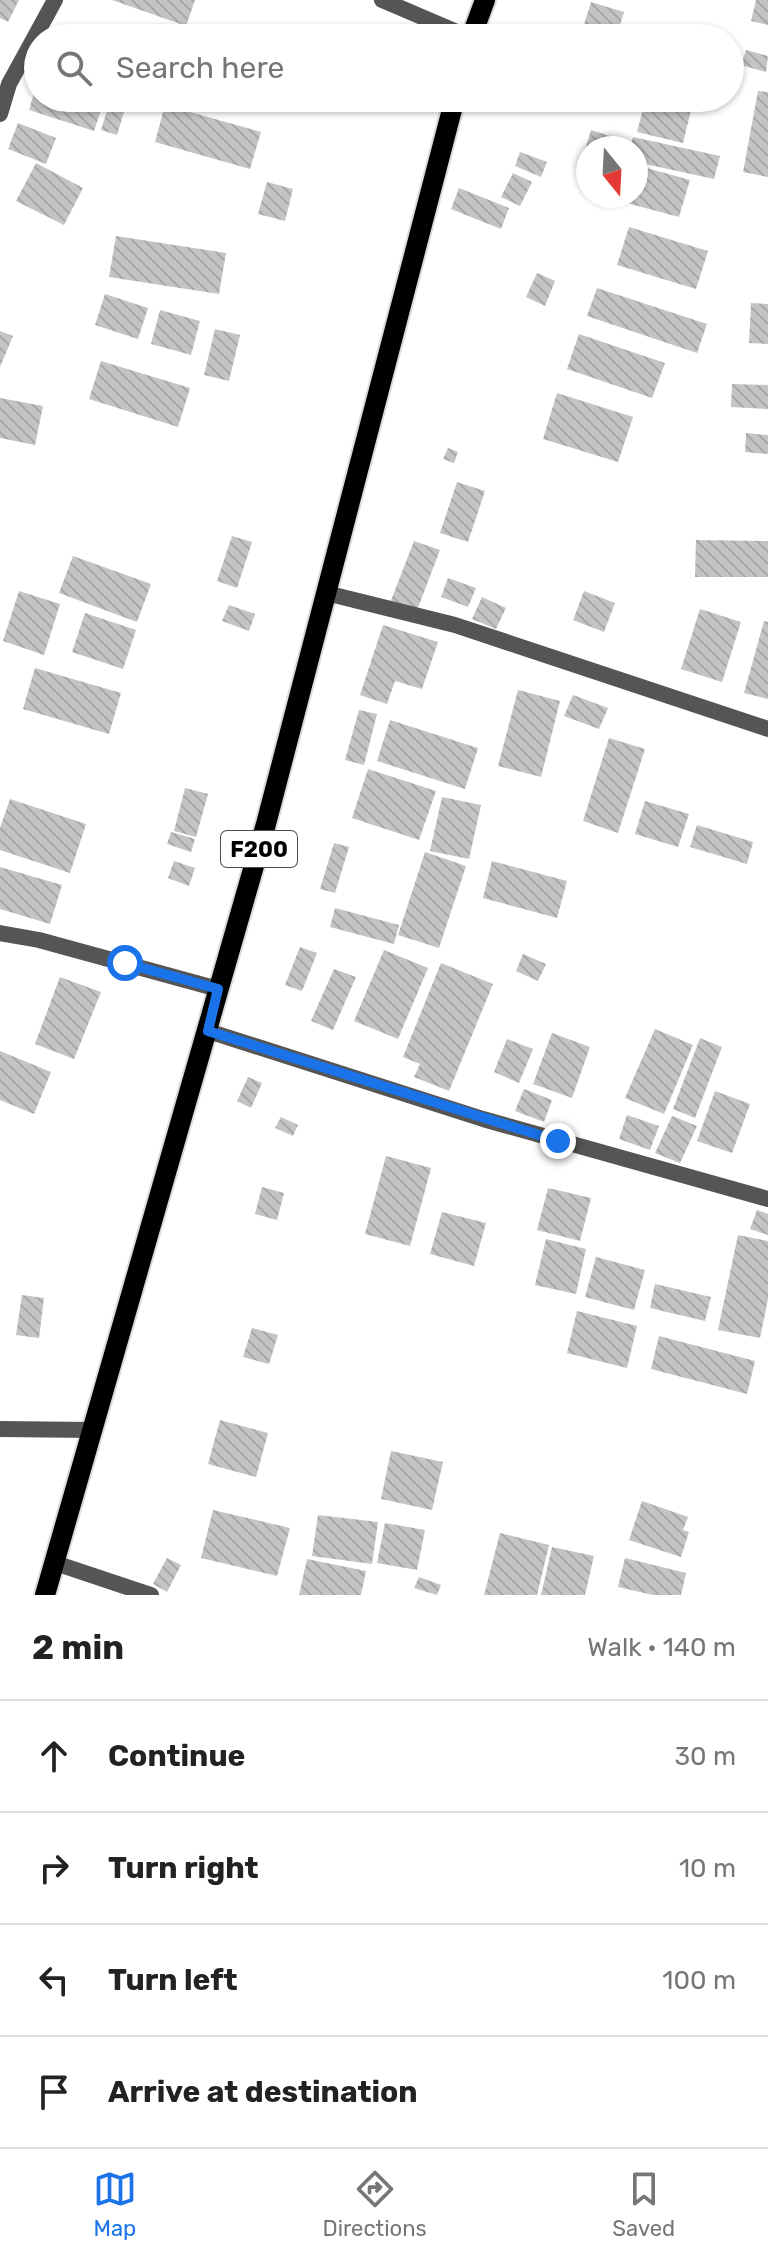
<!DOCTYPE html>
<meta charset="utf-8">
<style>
:root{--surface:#fff;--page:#f6f6f6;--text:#222;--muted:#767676;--line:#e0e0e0;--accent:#1a73e8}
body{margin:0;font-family:Rubik,sans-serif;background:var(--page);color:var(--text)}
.compass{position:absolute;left:576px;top:136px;width:72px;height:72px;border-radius:50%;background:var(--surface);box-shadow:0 2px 6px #0004;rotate:162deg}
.stop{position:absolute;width:24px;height:24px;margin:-18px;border:6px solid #1a73e8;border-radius:50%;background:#fff}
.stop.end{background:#1a73e8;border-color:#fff;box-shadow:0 2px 8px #0008}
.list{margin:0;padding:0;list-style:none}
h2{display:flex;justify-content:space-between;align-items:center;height:104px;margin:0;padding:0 32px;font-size:34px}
h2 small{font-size:26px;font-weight:400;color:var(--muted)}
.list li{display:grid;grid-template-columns:52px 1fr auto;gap:24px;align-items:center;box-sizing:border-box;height:112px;padding:0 32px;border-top:2px solid var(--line)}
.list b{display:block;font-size:30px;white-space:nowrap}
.list em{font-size:26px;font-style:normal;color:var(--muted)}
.icon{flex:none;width:44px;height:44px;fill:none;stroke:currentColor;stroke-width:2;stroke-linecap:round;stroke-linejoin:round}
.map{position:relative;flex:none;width:768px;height:1595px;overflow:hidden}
.search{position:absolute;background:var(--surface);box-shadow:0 2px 6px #0004;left:24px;right:24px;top:24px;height:88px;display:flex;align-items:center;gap:20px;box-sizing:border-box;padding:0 28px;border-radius:44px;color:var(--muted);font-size:30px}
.sheet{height:552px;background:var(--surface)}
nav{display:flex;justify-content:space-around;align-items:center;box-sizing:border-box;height:112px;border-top:2px solid var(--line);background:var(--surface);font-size:22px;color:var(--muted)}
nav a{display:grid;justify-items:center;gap:4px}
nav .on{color:var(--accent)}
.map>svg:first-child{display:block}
.building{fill:url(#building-back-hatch)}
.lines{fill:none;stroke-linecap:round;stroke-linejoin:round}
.primary-casing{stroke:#dbdbdb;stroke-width:24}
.street{stroke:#555;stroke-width:16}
.primary{stroke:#000;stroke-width:20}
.route{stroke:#1a73e8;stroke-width:10}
.labels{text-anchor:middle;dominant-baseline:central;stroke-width:7;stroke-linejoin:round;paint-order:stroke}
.shield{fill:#fff;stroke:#4c4c4c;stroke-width:2}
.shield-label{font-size:22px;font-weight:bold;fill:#000}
</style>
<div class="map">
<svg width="768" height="1595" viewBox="0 0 768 1595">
<defs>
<pattern id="building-back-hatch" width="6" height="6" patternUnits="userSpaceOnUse" patternTransform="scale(2)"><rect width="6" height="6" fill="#c4c4c4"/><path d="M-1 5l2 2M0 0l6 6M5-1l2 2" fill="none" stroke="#a7a7a7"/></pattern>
</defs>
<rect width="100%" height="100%" fill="#fff"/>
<path class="building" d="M0 0H19L8 22 0 18Z
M112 0H195L186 26Z
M756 0H768V25L751 21Z
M591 2 624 12 616 38 583 28Z
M746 50 768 56 766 72 741 65Z
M730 57 738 59 731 86H730Z
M37 83 38 98H105L94 131 29 110Z
M758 91 768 92V177L743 172Z
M111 98 127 102 117 135 101 130Z
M646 98 692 106 683 143 637 132Z
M165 105 261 132 250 169 155 142Z
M18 123 56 138 46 164 8 149Z
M591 130 610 136 607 148 586 147Z
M633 137 720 156 714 179 636 162V148H630Z
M520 152 547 162 541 177 515 166Z
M36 163 83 188 64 225 16 201Z
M636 165 690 180 679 217 623 202 625 196H636Z
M513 173 532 182 520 206 501 197Z
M267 182 293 189 285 221 258 214Z
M459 188 509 208 501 229 451 209Z
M629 227 708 251 696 289 617 265Z
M116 236 226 253 219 294 109 277Z
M537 273 555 281 545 306 526 297Z
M597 288 707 324 697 353 587 316Z
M105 294 148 308 138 339 95 325Z
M751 303 768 304V344L749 343Z
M160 310 200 321 191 355 151 344Z
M215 329 240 335 229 381 204 375Z
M0 331 13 336 0 367Z
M579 334 665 363 652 398 567 369Z
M101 361 190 388 178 427 89 399Z
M732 384 768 385V409L731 407Z
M557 393 633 417 618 462 543 439Z
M0 398 43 406 35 445 0 438Z
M746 433 768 435V454L745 452Z
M448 448 458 452 454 463 443 459Z
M457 482 485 491 468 542 440 533Z
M232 536 252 542 237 588 217 581Z
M696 540 768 541V577H695Z
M414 541 440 550 416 613 390 603Z
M73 556 151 584 137 622 59 593Z
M448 578 476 588 468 607 441 597Z
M19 591 60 604 44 655 3 641Z
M584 591 615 603 604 632 573 620Z
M482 597 506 608 496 629 472 619Z
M229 605 255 614 249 631 222 621Z
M700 609 741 622 722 682 681 669Z
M85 613 136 630 123 669 72 652Z
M764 621 768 622V699L744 693Z
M383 625 438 642 422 689 395 681 387 704 360 695Z
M35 668 121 693 109 734 23 709Z
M518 690 560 701 541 777 498 766Z
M573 695 608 708 599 729 564 716Z
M359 710 377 714 364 765 345 760Z
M390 720 478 748 465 789 377 761Z
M609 738 645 749 618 833 583 821Z
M368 769 436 791 419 840 352 818Z
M185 788 208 794 196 837 174 831Z
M442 797 481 805 469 859 430 851Z
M10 799 86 824 70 873 0 850V828Z
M645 801 689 814 678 847 635 834Z
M697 825 753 842 747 864 690 847Z
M171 832 195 839 191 852 167 844Z
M334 843 349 847 335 893 320 889Z
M425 852 466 866 439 948 398 935Z
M174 861 195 868 189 886 168 878Z
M492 861 567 881 557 918 483 898Z
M0 867 62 885 50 924 0 909Z
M335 908 399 925 394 944 330 927Z
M300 947 317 953 302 991 285 985Z
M384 950 428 968 398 1039 354 1021Z
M523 954 546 964 538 981 516 971Z
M441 963 493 984 449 1091 414 1077 420 1064 403 1057Z
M334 969 356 977 333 1030 311 1021Z
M60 977 101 992 74 1059 35 1044Z
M655 1029 693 1045 664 1114 625 1098Z
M552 1033 590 1047 572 1098 533 1084Z
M700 1038 722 1047 695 1118 673 1109Z
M507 1039 533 1049 519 1083 494 1072Z
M0 1051 51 1072 34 1114 0 1100Z
M248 1077 262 1083 251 1108 237 1101Z
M524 1089 552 1100 544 1122 515 1111Z
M715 1091 750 1104 732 1153 697 1141Z
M627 1115 659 1126 650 1150 619 1139Z
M672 1116 697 1126 680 1163 655 1153Z
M281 1117 298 1125 293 1136 275 1128Z
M386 1156 431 1168 410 1246 365 1234Z
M262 1187 284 1193 277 1220 255 1214Z
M548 1188 591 1198 580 1241 537 1230Z
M757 1210 768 1214V1235L750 1229Z
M442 1212 486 1223 474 1266 430 1254Z
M738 1235 768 1241V1299L760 1338 718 1330Z
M546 1239 586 1249 576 1294 535 1285Z
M596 1257 645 1270 634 1310 585 1297Z
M655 1284 711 1297 705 1321 650 1308Z
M22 1295 44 1298 39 1338 16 1335Z
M577 1311 637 1326 627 1368 567 1353Z
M252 1328 278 1335 269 1364 243 1357Z
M659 1336 755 1361 747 1394 651 1369Z
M220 1420 268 1433 256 1477 208 1464Z
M391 1451 443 1462 432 1510 381 1499Z
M642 1501 688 1517 683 1530 689 1532 681 1557 629 1540Z
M213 1510 290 1528 277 1576 201 1558Z
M318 1515 378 1522 372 1564 312 1556Z
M385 1523 425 1530 417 1570 377 1563Z
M500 1533 549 1545 537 1595H484Z
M552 1547 594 1556 585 1595H541Z
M167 1558 181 1565 167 1592 153 1584Z
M625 1558 686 1573 681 1595H653L618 1587Z
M307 1559 366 1571 361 1595H299Z
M419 1577 441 1585 437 1595 414 1588Z"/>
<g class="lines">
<g class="primary-casing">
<path id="primary" d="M471 38 485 0
M45 1595 266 824 455 98"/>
</g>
<path class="street" d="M382 0 471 38
M0 114 9 84 55 0
M326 593 455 625 768 729
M0 933 39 940 218 989
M208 1031 483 1119 768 1199
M0 1429 93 1430
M55 1563 151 1595"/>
<use href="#primary" class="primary"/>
</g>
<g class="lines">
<path class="route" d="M125 963 218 989 208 1031 558 1141"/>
</g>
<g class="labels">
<rect class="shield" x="221" y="831" width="76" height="36" rx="6"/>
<g class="shield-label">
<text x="259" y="849">F200</text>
</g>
</g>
</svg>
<svg class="compass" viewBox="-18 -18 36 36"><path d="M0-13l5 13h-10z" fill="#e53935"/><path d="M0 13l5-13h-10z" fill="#767676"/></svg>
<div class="stop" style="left:125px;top:963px"></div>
<div class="stop end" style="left:558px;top:1141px"></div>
<div class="search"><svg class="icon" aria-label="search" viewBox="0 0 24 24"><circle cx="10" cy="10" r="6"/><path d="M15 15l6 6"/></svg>Search here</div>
</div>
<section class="sheet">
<h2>2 min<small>Walk · 140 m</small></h2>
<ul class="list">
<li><svg class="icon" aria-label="ahead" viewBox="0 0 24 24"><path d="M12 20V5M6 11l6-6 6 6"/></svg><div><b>Continue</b></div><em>30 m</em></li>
<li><svg class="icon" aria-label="right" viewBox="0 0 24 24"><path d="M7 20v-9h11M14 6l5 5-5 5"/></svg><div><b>Turn right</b></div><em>10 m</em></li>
<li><svg class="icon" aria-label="left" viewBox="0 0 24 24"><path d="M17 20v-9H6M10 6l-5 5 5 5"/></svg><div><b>Turn left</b></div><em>100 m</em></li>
<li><svg class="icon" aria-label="arrive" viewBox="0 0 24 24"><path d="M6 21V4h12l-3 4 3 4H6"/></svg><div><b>Arrive at destination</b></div></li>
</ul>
</section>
<nav>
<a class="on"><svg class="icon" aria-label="map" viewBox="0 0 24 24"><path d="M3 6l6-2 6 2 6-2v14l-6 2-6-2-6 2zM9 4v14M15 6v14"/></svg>Map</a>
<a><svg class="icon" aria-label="directions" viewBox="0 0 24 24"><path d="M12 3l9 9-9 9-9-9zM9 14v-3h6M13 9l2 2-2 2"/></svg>Directions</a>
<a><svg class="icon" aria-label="saved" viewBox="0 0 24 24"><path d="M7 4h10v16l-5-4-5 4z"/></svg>Saved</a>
</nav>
